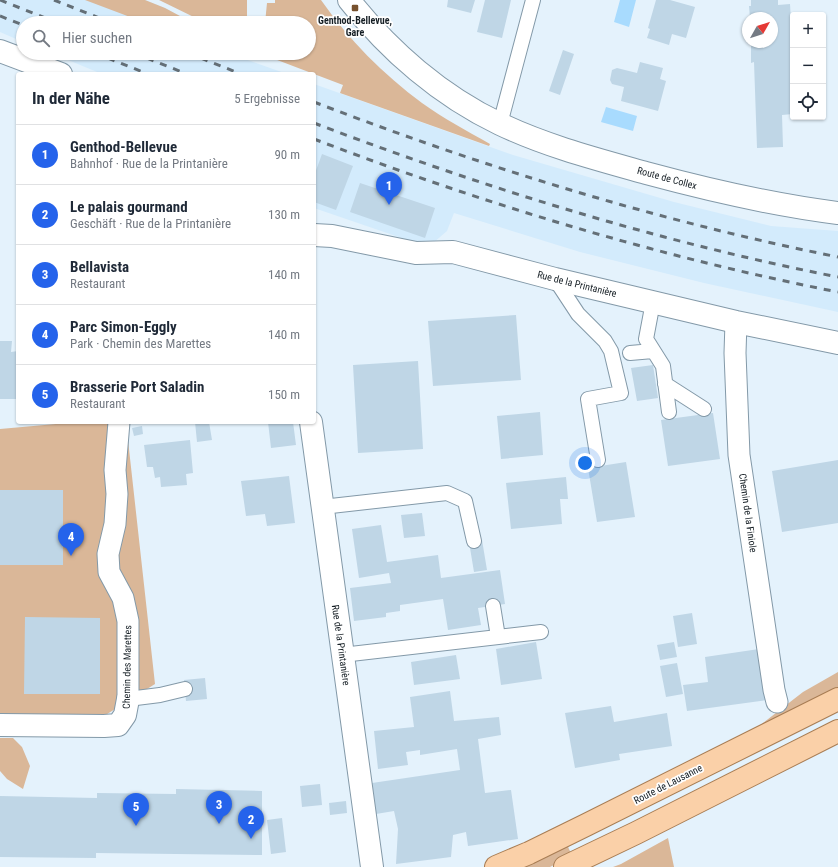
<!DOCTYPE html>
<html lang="de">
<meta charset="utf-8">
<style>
:root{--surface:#fff;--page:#f2f2f3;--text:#1f2937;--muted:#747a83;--line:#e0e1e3;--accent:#2563eb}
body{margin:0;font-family:"Roboto Condensed",sans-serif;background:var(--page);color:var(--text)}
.controls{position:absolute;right:12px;top:12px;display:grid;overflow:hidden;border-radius:4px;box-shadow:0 1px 3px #0004}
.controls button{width:36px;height:36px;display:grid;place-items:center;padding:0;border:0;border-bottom:1px solid var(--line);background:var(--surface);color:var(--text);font:20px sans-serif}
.compass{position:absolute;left:742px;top:12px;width:36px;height:36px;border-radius:50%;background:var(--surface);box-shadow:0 1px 3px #0004;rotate:51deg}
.you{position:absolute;left:585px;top:463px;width:14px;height:14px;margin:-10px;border:3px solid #fff;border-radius:50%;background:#1a73e8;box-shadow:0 0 0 6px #1a73e833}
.badge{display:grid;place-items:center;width:26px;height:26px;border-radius:50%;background:var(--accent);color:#fff;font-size:13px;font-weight:700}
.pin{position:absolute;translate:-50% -33px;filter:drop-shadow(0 1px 2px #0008)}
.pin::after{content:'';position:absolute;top:21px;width:14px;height:12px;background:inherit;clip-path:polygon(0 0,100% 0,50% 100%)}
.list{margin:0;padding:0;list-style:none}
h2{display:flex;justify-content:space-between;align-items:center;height:52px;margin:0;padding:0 16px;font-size:17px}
h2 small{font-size:13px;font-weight:400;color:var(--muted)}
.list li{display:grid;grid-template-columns:26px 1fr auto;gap:12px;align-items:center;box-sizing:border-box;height:60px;padding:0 16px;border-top:1px solid var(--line)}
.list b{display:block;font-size:15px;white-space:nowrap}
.list p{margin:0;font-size:13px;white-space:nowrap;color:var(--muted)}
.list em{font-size:13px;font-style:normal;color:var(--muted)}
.icon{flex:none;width:22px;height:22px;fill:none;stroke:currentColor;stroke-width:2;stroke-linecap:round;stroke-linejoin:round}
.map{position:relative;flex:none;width:838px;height:867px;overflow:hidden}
.search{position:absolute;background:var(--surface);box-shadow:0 1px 3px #0004;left:16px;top:16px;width:300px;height:44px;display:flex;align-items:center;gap:10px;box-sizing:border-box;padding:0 14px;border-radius:22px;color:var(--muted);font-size:15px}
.panel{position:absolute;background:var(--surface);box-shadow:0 1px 3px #0004;left:16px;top:72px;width:300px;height:352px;border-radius:4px}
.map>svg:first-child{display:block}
.built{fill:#d3ebfc}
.green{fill:#dab798}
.water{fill:#a8dbfe}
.building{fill:#bfd6e6}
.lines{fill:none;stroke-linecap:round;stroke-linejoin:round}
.service-casing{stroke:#8399a8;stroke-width:16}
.pedestrian-casing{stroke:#8399a8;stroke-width:23}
.minor-casing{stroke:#8399a8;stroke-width:24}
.tertiary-casing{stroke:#8399a8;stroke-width:24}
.primary-casing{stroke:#a87d54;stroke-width:24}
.service{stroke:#fff;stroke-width:14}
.pedestrian{stroke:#fff;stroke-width:21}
.minor{stroke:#fff;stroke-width:22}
.tertiary{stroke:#fff;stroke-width:22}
.primary{stroke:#fad0a8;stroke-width:22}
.rail{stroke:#646f77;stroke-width:3;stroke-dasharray:7 7;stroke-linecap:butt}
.poi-dot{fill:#77512d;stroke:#fff;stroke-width:1.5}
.labels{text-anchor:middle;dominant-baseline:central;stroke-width:3.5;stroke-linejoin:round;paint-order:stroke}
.poi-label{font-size:10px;font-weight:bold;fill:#161f25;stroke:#fff}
.street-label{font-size:10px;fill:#161f25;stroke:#fff}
</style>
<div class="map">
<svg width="838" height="867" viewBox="0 0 838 867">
<rect width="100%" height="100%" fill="#e4f2fc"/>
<path class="built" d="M0 0H145L165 8 193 23H23V42L0 32Z
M51 53H243L242 58 287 74H102Z
M314 84 513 155 674 202 771 226 838 231V312L704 283 580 252 454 213 447 231 433 243 425 246 314 208Z"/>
<path class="green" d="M85 0H145L165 8 193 23H146Z
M159 0H247V23H206Z
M275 0H321C349 40 383 74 422 103 443 118 467 131 490 144L489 146 340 93 343 85 264 55 263 53H309V23H265L267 3H275Z
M78 422H126L155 684 104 716H0V429Z
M838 672V692L754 730 803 692Z
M0 738H13L22 747 30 766 23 789 7 779 0 771Z
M668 838 674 867H613L621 864Z
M566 842 572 856 550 867H515Z"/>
<path class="water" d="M620 0H636L629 27 614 22Z
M606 107 637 116 633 131 601 122Z"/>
<path class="building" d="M448 0H475L471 13 447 7Z
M485 0H511L502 38 477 32Z
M656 0H670L695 7 686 38 672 34 669 45 647 38 650 29 648 28Z
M751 0H778V5L790 4 793 56V114L782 115 783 147 757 148 754 62 751 63V42H772V18H750L749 6H751Z
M563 50 574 54 560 95 549 91Z
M640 62 663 68 660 79 666 81 658 111 621 101 624 87 612 84 610 80 612 70 617 68 637 73Z
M322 154 353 166 336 210 314 202V176Z
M360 183 435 208 425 238 350 212Z
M516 315 521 380 433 386 428 321Z
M0 341H12L11 352 18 351V399H0Z
M418 361 423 449 358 453 353 365Z
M653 365 658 398 637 401 631 368Z
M540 412 543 455 501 459 497 416Z
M713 413 720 459 668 466 661 420Z
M195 422H209L212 440 197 442Z
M268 422H293L296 445 271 448Z
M142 426 143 434 134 436 132 428Z
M190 440 193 473 186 474 187 485 161 487 160 477 155 478 153 467H147L144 445Z
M838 460V523L782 532 772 471Z
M626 462 635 517 597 522 588 468Z
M289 476 295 523 267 526 265 514 246 516 241 481Z
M566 477 568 499H560L562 524 511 529 506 483Z
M0 490H63V565H0Z
M422 513 425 536 404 538 401 515Z
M381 525 387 562 438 555 441 578 500 570 505 604 478 608 481 625 448 630 443 599 400 605V611L386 613V617L354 621 350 588 391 583 389 573 359 578 352 529Z
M482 540 487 570 474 572 469 542Z
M692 613 697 644 678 647 673 616Z
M25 617 100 618V694H24Z
M536 642 542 679 501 685 496 649Z
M674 642 677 657 660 660 657 645Z
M759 649 767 700 687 711 683 685 708 682 705 657Z
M456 655 460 679 414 685 411 662Z
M677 663 683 694 666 697 660 666Z
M205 678 207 699 186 701 184 680Z
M450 691 454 721 499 717 501 735 478 739 485 793 511 790 518 839 468 846 466 832 453 835 451 857 396 864 398 829 394 811 376 814 372 783 460 770 457 749 420 755V750L406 752 408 765 378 769 374 731 414 727 410 697Z
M611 706 614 722 667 713 672 746 619 754 620 760 575 768 565 713Z
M320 784 322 805 302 807 300 786Z
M176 789 262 791V855L96 853V858L0 857V796L97 798V793L176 794Z
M346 801 347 813 330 815 329 803Z
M282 818 286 852 271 854 267 820Z"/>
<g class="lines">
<g class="service-casing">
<path id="service" d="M500 124 533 0
M555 279 578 314 605 341 611 351 621 393 588 399 598 460
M653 302 646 339 663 366 669 412
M630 353 653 351
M665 384 704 409
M322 507 447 493 465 501 474 541
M493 606 498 637
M342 655 541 632
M128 699 160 695 185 689"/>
</g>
<g class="pedestrian-casing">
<path id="pedestrian" d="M736 322 735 353 739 455 774 690 777 702
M119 422 115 470 117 494 115 524 108 554 109 572 123 598 128 621V699"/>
</g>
<g class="minor-casing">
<path id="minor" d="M0 51 61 74
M314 235 332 236 416 253 453 252 555 279 736 322 838 343
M311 422 372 867
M0 725 104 726 118 725 125 715 128 699"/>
</g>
<g class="tertiary-casing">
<path id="tertiary" d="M349 0C389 51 441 96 500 124 546 146 596 159 646 173 709 190 773 205 838 213"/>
</g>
<g class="primary-casing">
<path id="primary" d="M496 867 529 853 586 825 838 699
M565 867 636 833 838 731"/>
</g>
<use href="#service" class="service"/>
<use href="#pedestrian" class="pedestrian"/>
<use href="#minor" class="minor"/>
<use href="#tertiary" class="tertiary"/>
<use href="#primary" class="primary"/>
<path class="rail" d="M0 0 58 23
M54 0 112 23
M0 16 23 25
M95 53 148 74
M134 53 187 74
M188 53 241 74
M314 102C486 168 658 221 838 257
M314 123C485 188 659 242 838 277
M314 139C484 204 659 257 838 292"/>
</g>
<rect class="poi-dot" x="351" y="4" width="8" height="8" rx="2"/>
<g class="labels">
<g class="poi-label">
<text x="355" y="20">Genthod-Bellevue,<tspan x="355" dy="12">Gare</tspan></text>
</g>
<g class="street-label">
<text transform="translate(667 178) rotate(15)">Route de Collex</text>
<text transform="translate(577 284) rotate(14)">Rue de la Printanière</text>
<text transform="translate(748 513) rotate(82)">Chemin de la Finiole</text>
<text transform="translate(341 645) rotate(82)">Rue de la Printanière</text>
<text transform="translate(127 667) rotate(-89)">Chemin des Marettes</text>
<text transform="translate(668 784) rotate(-27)">Route de Lausanne</text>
</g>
</g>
</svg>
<div class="controls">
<button>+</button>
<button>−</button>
<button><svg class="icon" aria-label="locate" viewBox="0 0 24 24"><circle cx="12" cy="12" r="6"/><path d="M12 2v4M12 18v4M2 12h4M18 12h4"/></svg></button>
</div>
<svg class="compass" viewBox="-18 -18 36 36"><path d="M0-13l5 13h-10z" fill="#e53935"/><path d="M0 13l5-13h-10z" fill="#747a83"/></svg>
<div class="you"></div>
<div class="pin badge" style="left:389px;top:205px">1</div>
<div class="pin badge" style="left:251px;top:839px">2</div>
<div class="pin badge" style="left:219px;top:824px">3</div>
<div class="pin badge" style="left:71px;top:556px">4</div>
<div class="pin badge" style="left:136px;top:826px">5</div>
<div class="search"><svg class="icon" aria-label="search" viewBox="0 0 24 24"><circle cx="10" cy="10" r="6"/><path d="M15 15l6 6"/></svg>Hier suchen</div>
<section class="panel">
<h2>In der Nähe<small>5 Ergebnisse</small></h2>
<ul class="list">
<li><span class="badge">1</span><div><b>Genthod-Bellevue</b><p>Bahnhof · Rue de la Printanière</p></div><em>90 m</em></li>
<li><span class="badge">2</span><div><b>Le palais gourmand</b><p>Geschäft · Rue de la Printanière</p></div><em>130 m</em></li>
<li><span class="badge">3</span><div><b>Bellavista</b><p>Restaurant</p></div><em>140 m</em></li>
<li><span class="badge">4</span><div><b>Parc Simon-Eggly</b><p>Park · Chemin des Marettes</p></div><em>140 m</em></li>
<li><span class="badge">5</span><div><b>Brasserie Port Saladin</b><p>Restaurant</p></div><em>150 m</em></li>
</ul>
</section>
</div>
